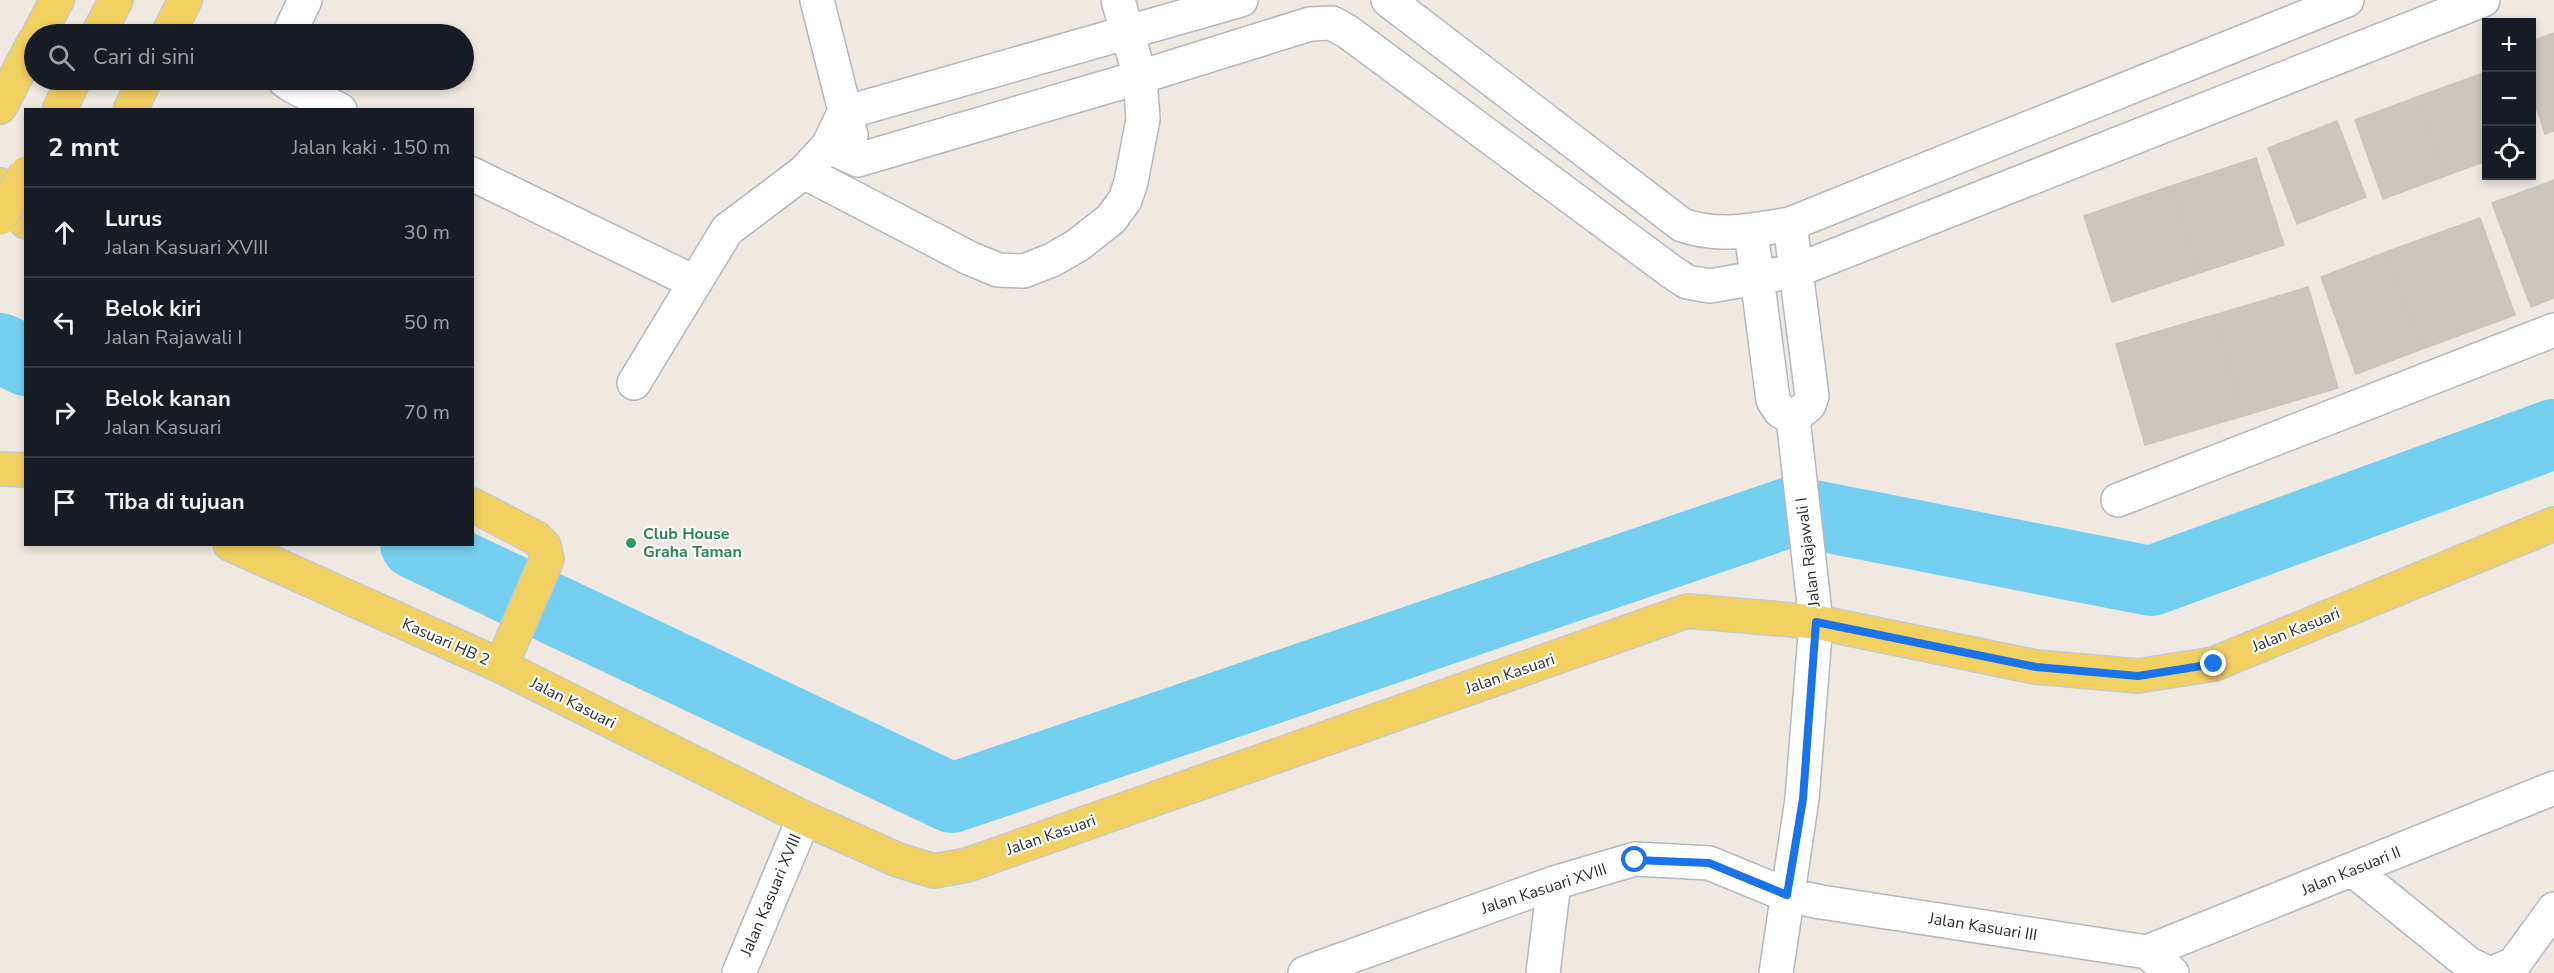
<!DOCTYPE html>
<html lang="id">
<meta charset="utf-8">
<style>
:root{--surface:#171b24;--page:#242831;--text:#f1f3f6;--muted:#9ea1a6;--line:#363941}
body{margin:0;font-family:"Nunito Sans",sans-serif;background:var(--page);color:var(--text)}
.controls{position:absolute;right:18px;top:18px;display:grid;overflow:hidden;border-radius:0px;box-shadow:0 3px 9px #0003}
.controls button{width:54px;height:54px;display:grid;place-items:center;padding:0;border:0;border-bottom:2px solid var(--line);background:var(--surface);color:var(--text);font:30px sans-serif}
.stop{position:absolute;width:18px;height:18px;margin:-14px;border:4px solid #1a73e8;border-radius:50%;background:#fff}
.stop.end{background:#1a73e8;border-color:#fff;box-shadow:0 2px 6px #0008}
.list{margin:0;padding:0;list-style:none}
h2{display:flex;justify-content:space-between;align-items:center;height:78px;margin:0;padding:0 24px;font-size:26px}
h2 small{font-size:20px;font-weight:400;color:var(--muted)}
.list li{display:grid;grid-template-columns:39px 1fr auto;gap:18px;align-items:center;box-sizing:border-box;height:90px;padding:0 24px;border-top:2px solid var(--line)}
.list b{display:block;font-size:22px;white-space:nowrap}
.list p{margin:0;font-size:20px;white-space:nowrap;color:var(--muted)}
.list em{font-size:20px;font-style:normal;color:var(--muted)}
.icon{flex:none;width:33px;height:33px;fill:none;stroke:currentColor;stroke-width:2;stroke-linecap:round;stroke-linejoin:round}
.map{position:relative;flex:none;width:2554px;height:973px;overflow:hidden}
.search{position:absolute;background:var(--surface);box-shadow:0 3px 9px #0003;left:24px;top:24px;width:450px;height:66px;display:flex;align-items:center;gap:15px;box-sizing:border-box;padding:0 21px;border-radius:33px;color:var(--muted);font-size:22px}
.panel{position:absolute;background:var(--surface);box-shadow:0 3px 9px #0003;left:24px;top:108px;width:450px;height:438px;border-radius:0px}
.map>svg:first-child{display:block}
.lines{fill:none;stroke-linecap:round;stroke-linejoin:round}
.river{stroke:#75cff0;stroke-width:70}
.building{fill:#cbc7bf;stroke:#cbc5ba;stroke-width:1.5}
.minor-casing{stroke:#b4b7c1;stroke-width:36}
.major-casing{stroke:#c9c9c9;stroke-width:36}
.minor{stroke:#fff;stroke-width:33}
.major{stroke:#f2d163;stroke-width:33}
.major-bridge-casing{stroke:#c9c9c9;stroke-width:36;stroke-linecap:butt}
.major-bridge{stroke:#f2d163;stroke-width:33}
.route{stroke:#1a73e8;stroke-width:8}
.leisure-dot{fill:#2e9e5b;stroke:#fff;stroke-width:2}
.labels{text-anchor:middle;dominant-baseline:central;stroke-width:4.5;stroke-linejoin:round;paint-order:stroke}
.leisure-label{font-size:16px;font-weight:bold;fill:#27864d;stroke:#fff;text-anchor:start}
.street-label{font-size:16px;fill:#2e2e2e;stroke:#fff}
</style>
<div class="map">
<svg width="2554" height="973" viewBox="0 0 2554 973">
<rect width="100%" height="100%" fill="#efe9e1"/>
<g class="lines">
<path class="river" d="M0 348 26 361
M415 544 952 798 1793 511 2151 581 2554 434"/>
</g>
<path class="building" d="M2554 33V131L2545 134 2532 94V41Z
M2486 72V161L2445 176 2417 97Z
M2417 97 2445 176 2383 199 2355 120Z
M2337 121 2366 197 2297 224 2268 148Z
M2256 158 2284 245 2199 273 2171 186Z
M2554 180V298L2531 307 2492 203Z
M2171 186 2199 273 2112 302 2084 216Z
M2480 218 2515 315 2422 349 2386 252Z
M2386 252 2422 349 2356 374 2321 277Z
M2308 287 2338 388 2243 416 2214 315Z
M2214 315 2243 416 2145 445 2116 344Z"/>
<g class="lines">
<g class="minor-casing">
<path id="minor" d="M817 0 851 135
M1388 0 1682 225C1719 238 1753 230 1790 224L2347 0
M289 34 305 0
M284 80 294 87 340 110
M828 146 858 160 1140 77 1310 24 1332 23 1348 32 1672 272 1687 282 1710 286 1795 271 2483 0
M804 172 969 258 998 270 1024 271 1052 260 1078 245 1111 219 1125 200 1131 182 1143 119 1140 77 1118 0
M472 174 694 282
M1790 224 1812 396 1809 405 1793 418
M1751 231 1773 400 1780 411 1793 418
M634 383 727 230 804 172 828 146 844 113 1241 0
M2118 500 2554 330
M2353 870 2469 964 2488 973
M2147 952 2554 788
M739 973 804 818
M1305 973 1554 883 1635 859 1709 863 1787 895 1821 902 2147 952 2172 973
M1543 973 1554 883
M1776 973 1802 799 1816 622 1793 418
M2493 973 2514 964 2554 909"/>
</g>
<g class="major-casing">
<path id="major" d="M39 34 57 0
M98 34 116 0
M168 34 185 0
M0 107 34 42
M59 110 74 80
M130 110 145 80
M0 185 26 222
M0 469 26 470
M472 505 536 538 544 546 547 559 501 666
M230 544 501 666 804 818 898 860 934 871 967 865 1687 611 1816 622 2036 667 2138 676 2214 664 2554 524"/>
</g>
<use href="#minor" class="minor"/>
<use href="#major" class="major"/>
<g class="major-bridge-casing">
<path id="major-bridge" d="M0 218 26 173"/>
</g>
<use href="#major-bridge" class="major-bridge"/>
</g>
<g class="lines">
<path class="route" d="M1635 860 1709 863 1787 895 1803 799 1816 622 2036 667 2138 676 2214 664"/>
</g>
<circle class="leisure-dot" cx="631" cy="543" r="6"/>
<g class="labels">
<g class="leisure-label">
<text x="643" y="534">Club House<tspan x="643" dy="18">Graha Taman</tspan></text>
</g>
<g class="street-label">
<text transform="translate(1808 552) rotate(-97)">Jalan Rajawali I</text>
<text transform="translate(2296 630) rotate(-22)">Jalan Kasuari</text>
<text transform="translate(446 642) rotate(24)">Kasuari HB 2</text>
<text transform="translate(1510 674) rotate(-19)">Jalan Kasuari</text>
<text transform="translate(573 703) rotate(27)">Jalan Kasuari</text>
<text transform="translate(1051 835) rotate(-19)">Jalan Kasuari</text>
<text transform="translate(2351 871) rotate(-22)">Jalan Kasuari II</text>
<text transform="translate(1544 889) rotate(-18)">Jalan Kasuari XVIII</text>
<text transform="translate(771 895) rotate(-67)">Jalan Kasuari XVIII</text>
<text transform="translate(1983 927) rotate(9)">Jalan Kasuari III</text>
</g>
</g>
</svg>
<div class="controls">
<button>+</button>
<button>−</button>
<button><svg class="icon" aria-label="locate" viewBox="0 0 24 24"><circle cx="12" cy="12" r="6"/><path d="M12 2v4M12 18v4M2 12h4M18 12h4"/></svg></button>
</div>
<div class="stop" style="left:1635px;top:860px"></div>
<div class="stop end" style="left:2214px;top:664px"></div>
<div class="search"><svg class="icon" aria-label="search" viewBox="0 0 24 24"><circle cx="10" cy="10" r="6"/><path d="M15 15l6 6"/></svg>Cari di sini</div>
<section class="panel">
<h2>2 mnt<small>Jalan kaki · 150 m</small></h2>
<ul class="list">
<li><svg class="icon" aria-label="ahead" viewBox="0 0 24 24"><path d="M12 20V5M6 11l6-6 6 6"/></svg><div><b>Lurus</b><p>Jalan Kasuari XVIII</p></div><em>30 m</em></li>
<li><svg class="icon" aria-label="left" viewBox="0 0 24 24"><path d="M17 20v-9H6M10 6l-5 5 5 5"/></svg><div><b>Belok kiri</b><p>Jalan Rajawali I</p></div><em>50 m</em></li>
<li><svg class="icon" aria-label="right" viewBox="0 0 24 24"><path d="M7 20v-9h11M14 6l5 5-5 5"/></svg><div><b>Belok kanan</b><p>Jalan Kasuari</p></div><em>70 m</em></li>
<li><svg class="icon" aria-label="arrive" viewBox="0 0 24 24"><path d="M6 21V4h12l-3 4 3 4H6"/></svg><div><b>Tiba di tujuan</b></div></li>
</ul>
</section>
</div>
